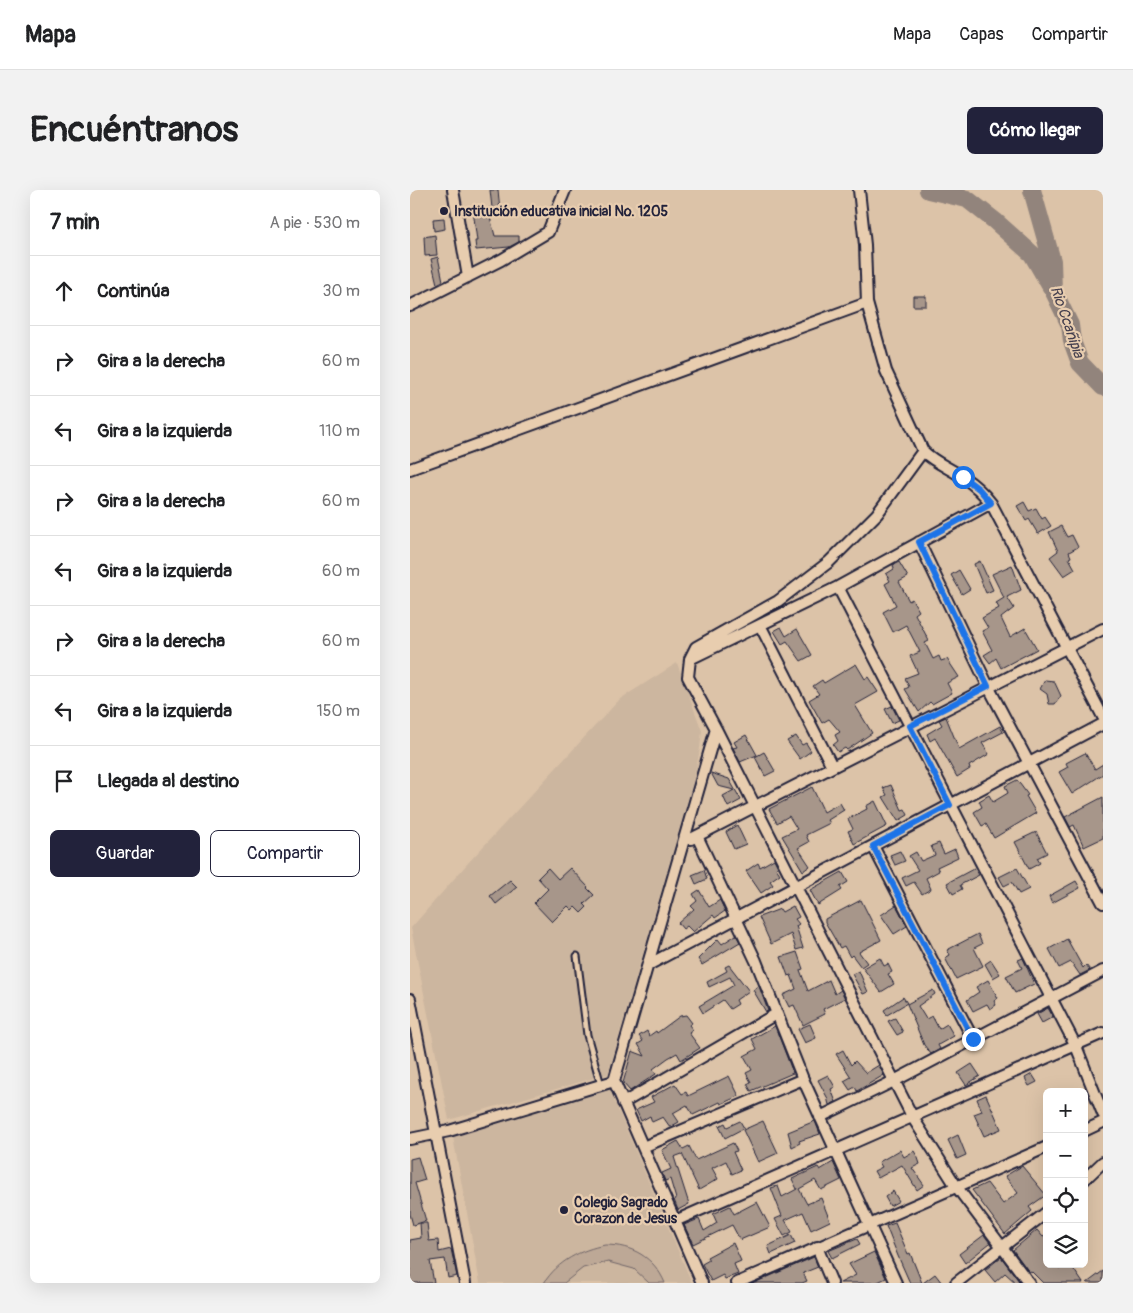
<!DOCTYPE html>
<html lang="es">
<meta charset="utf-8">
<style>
:root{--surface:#fff;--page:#f2f2f2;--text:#202124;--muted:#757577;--line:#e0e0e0;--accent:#22223b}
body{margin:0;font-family:Pangolin,sans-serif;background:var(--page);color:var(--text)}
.controls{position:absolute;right:15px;bottom:15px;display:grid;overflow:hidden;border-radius:8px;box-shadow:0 5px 20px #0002}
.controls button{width:45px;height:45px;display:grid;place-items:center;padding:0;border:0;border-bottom:1px solid var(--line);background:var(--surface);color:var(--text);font:25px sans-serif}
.stop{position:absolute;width:15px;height:15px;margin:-11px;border:4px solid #1a73e8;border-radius:50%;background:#fff}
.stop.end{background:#1a73e8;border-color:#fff;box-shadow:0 1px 5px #0008}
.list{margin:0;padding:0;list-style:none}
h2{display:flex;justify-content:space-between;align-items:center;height:65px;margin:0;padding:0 20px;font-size:21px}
h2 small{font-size:16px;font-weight:400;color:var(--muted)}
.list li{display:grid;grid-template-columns:32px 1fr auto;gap:15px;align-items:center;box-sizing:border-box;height:70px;padding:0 20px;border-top:1px solid var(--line)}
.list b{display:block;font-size:19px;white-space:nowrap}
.list em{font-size:16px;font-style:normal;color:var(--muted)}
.actions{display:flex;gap:10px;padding:15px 20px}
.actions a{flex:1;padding:11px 0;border:1px solid var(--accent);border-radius:8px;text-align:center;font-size:18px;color:var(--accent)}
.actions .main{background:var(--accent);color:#fff}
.icon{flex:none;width:28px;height:28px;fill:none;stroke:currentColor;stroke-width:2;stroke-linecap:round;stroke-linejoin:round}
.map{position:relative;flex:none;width:693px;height:1093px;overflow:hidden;border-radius:8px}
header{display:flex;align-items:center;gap:30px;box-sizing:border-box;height:70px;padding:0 25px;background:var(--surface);border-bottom:1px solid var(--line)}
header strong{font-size:24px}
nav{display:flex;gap:28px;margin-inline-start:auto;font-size:18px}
.intro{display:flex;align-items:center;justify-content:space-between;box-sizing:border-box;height:120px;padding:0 30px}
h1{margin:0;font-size:35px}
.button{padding:12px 22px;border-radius:8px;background:var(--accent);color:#fff;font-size:18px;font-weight:700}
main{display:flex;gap:30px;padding:0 30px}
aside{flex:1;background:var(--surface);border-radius:8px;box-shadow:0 5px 20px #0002}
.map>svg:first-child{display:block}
.built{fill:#ccb69f}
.green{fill:#bda896;stroke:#706568}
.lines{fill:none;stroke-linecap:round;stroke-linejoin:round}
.river{stroke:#92847c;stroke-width:18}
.building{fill:#a7968a;stroke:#22223b}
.lane-casing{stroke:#22223b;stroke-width:9}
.street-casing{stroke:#22223b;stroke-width:14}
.lane{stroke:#e8cdaf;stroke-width:5}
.street{stroke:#e8cdaf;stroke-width:10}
.route{stroke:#1a73e8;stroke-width:6}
.poi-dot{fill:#22223b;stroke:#e8cdaf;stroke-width:2}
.labels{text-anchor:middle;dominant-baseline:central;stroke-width:4.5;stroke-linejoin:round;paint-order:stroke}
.poi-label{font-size:14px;font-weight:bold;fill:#22223b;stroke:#e8cdaf;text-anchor:start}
.water-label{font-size:15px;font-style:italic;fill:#443f4e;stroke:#e8cdaf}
</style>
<header>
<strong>Mapa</strong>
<nav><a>Mapa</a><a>Capas</a><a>Compartir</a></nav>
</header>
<div class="intro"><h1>Encuéntranos</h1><a class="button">Cómo llegar</a></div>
<main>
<aside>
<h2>7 min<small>A pie · 530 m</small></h2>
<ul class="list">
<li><svg class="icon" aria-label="ahead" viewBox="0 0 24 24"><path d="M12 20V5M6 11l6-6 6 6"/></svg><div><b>Continúa</b></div><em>30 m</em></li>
<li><svg class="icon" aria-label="right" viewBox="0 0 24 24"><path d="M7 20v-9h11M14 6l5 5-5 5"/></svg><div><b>Gira a la derecha</b></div><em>60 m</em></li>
<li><svg class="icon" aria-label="left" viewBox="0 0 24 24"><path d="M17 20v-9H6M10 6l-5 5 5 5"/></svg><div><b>Gira a la izquierda</b></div><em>110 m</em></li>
<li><svg class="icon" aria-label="right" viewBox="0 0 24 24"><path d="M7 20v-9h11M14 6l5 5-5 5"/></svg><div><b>Gira a la derecha</b></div><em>60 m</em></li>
<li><svg class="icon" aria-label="left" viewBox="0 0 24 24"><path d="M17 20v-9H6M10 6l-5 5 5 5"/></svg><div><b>Gira a la izquierda</b></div><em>60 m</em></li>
<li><svg class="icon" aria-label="right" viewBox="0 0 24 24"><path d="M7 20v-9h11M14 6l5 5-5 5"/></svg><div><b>Gira a la derecha</b></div><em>60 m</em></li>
<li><svg class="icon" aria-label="left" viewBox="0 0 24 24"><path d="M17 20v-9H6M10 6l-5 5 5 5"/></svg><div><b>Gira a la izquierda</b></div><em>150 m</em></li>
<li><svg class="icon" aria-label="arrive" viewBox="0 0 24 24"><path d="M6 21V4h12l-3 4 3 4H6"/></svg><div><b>Llegada al destino</b></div></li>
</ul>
<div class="actions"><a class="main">Guardar</a><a>Compartir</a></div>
</aside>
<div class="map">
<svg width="693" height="1093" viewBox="0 0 693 1093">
<rect width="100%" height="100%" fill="#dcc3a8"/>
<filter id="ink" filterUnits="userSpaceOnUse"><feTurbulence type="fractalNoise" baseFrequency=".02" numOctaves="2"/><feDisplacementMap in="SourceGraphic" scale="10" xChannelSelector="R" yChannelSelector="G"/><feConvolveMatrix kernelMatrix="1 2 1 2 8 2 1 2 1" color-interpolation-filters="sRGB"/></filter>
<g filter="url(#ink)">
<path class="built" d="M267 473 292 541 290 558 286 581 198 884 39 930 1 738 58 673 210 509Z
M199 899 282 1093H70L43 947Z"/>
<path class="green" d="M195 1055C222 1055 244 1067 255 1093H239L224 1079 198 1072 173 1078 154 1093H134C148 1071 170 1060 195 1055Z"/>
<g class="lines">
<path class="river" d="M518 0 557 9 585 31 622 64 641 97
M622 0 642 71 643 100 660 135 662 151 670 173 693 197"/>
</g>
<path class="building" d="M80 0H88L90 20 91 25 80 27 85 46H109V52L99 57 66 60 65 51H67L63 20 82 18Z
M34 28 35 39 24 41 23 29Z
M25 45 27 65 15 66 14 47Z
M28 67 33 91 27 94 21 69Z
M503 106H516V116H503Z
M614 312 619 321 626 318 632 329 635 327 641 336 628 344 619 329 616 331 607 316Z
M651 336 657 347 662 345 668 357 659 362 661 367 659 368 665 379 654 386 640 367 648 361 639 342Z
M570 371 583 400 576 403 564 374Z
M489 372 498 387 489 392 499 411 502 409 509 421 505 424 519 451 515 453 523 469 529 466 531 471 537 469 549 487 537 493 542 503 522 514 520 512 509 522 495 499 499 497 495 488 508 483 500 466 510 462 496 435 483 442 473 422 486 415 475 394 480 391 476 384 484 379 483 375Z
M602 375 611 400 597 407 604 418 591 428 600 447 615 438 627 459 591 478 586 468 580 473 574 465 582 460 572 441 578 438 572 428 589 418 586 413 594 408 582 384Z
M549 380 560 399 552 404 541 385Z
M371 437 376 446 387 439 402 465 391 471 377 451 372 454 364 441Z
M446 474 455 489 458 487 468 502 445 515 462 543 437 560 435 558 428 562 423 555 428 551 425 545 430 542 419 529 412 533 399 510 409 504 403 496 412 490 414 493Z
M635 490 644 491 651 506 645 514H639L637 504 630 499Z
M482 516 489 530 482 533 475 519Z
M536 527 549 559 590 536 593 542 572 553 579 564 559 576 560 579 547 587 525 548 520 551 517 544 532 535 529 530Z
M336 545 347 565 330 572 323 558 327 557 324 552Z
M386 546 392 555 396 553 401 561 390 569 377 551Z
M354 562 365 581 355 586 345 567Z
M675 563 685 579 693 574V584L662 604 649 582 658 577 656 573Z
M301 583 319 589 331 610 318 617 313 606 324 600 308 596Z
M607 590 618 605 616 606 626 623 584 648 576 634 572 636 564 622 572 617 569 611 579 605 583 612 598 603 595 596Z
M481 595 492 620 495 619 498 625 488 631 473 607 477 605 473 598Z
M402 597 414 622 430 613 434 620 418 630 420 633 396 645 399 652 388 658 400 676 393 681 372 646 387 639 379 626 367 633 359 619Z
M693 607V648L674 657 664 635 660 637 655 627Z
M465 611 477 636 444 654 438 641 443 639 438 629 457 619 456 616Z
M327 635 336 654 324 659 316 642Z
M626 642 637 663 627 668 630 673 619 679 605 652Z
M529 653 534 664 545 659 548 667 527 677 529 681 516 688 521 699 512 704 504 692 496 696 492 688 508 680 499 666 506 662 511 671 525 665 521 656Z
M490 661 495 671 485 675 480 665Z
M364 669 368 677 366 678 370 684 360 691 363 695 351 703 336 681 348 673 350 677Z
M138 678 148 689 160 678 178 697 177 698 184 705 174 714 177 717 171 723 165 717 162 720 158 716 142 732 124 713 138 699 128 688Z
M565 678 569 685 550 695 552 699 543 704 537 693Z
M607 678 619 699 609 704 602 692 594 696 589 687Z
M294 680 297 689 286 694 282 685Z
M432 682 438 692 430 697 432 700 408 715 400 700Z
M100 690 107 697 86 714 80 706Z
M666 691 670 698 642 713 639 706Z
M289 700 299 717 310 710 315 721 305 728 303 725 283 742 277 736 273 739 268 733 284 719 281 716 287 711 283 704Z
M451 710 471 750 449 762 457 773 451 777 442 765 440 767 434 756 430 758 415 732V729Z
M486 715 497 736 484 744 471 725Z
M383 716 389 727 385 729 389 734 386 736 393 758 386 760 381 744 361 754 349 727 370 719 372 722Z
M568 744 572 754 564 758 573 776 546 789 535 768 540 765 537 760Z
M326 745 330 752 292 775 288 769 308 749 312 754Z
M657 749 673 778 676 775 680 780 670 785 661 772 649 778 639 759Z
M387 762 393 779 390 780 398 801 419 790 425 804 431 800 435 808 413 819 415 824 393 835 384 815 379 817 373 805 386 799 381 785 378 786 371 767Z
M470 768 474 776 478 774 482 782 478 784 484 794 471 802 453 778Z
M613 768 624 794 605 803 596 786 612 778 608 770Z
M581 770 590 784 583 788 575 774Z
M319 775 339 801 326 810 328 814 320 819 313 810 293 823 289 816 324 795 320 787 299 797 297 792 317 781 315 777Z
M449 781 458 802 453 804 442 784Z
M578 790 588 808 584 811 586 815 580 819 577 814 563 821 557 810 569 802 566 797Z
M349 796 358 821 356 822 343 800Z
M523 800 525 804 508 816 516 829 522 826 529 839 537 834 544 846 528 855 530 859 521 864 514 855 497 814Z
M493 807 497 813 477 825 474 820Z
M638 818 643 827 632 833 627 824Z
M276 825 282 833 279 835 283 840 279 843 290 858 271 870 267 863 258 868 243 879 246 884 220 901 213 893 222 861 235 866 228 854 233 851 229 846 237 841 239 846 246 841 247 843 270 826Z
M485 828 493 842 487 845 478 831Z
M400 834 406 848 395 853 388 839Z
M365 836 383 883 341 901 337 894 341 892 336 883 342 880 334 866 347 859 342 849Z
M433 860 441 875 445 871 456 883 469 875 474 885 447 901 445 897 440 900 434 891 441 887 426 864Z
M562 874 570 886 556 895 548 883Z
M622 884 627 892 619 896 615 888Z
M418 885 425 897 421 899 426 912 419 915 417 907 408 890Z
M319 886 329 906 311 914 310 912 283 925 277 915 263 923 269 932 260 937 253 927 242 932 240 926 231 931 226 920 244 912 241 907 265 894 272 904 276 902 278 906Z
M576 905 591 939 574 946 564 924 572 921 567 909Z
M330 931 334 938 315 948 309 936 315 933 317 937Z
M353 931 368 963 348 972 333 940Z
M405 931 410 944 389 951 390 953 382 957 378 942Z
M548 945 556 965 547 969 538 950Z
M268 951 273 959 279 956 286 970 323 953 327 961 323 962 331 980 322 984 316 971 302 978 308 989 289 1000 272 964 264 967 279 1014 268 1020 264 1010 266 1009 260 989 255 991 252 983 261 979 252 960Z
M490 960 494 967 504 961 508 968 510 974 502 978 514 995 507 1000 492 975 468 988 464 981 472 977 469 972Z
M8 967 15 990 5 993 16 1031 3 1035 0 1024V969Z
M423 972 431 990 411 1000 405 990 389 999 397 1014 411 1008 420 1031 401 1040 393 1022 375 1030 382 1042 374 1046 365 1029 372 1026 361 998 368 996 372 1007 387 999 382 989 408 977 410 980Z
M612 976 636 1005 619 1017 622 1021 595 1044 562 1000 577 993 593 1014 608 1003 595 986Z
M483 1001 489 1011 480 1016 475 1007Z
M347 1012 360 1037 330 1050 322 1035 283 1054 274 1035 289 1029 294 1041 307 1033 303 1024 320 1016 324 1024Z
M10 1033H17L19 1051 28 1050 29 1062 41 1059 47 1086 38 1088 35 1069 20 1071 24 1093H0V1050L11 1048Z
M485 1033 498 1064 500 1063 512 1093H500L488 1066 476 1036Z
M627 1040 633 1047 637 1044V1074H645L649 1079 656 1074H660L673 1093H633L621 1081 619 1082 603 1060Z
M381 1045 385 1053 361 1064 358 1056Z
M574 1045 580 1053 555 1073 549 1064Z
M447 1049 450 1054 422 1068 418 1061Z
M323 1053 331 1071 324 1074 328 1084 315 1089 313 1085 301 1091 292 1074 299 1070 297 1067Z
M464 1062 476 1088 466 1093H430L446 1085 439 1074Z
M404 1067 408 1077 393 1083 397 1091 392 1093H344Z
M591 1067 609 1091 606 1093 595 1083 585 1092 575 1080Z
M693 1081V1093H677Z
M525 1084 532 1093H513Z"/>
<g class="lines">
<g class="lane-casing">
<path id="lane" d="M167 766 177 845 191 895"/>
</g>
<g class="street-casing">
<path id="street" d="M43 0 58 87
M0 116 91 70 138 42 155 0
M513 261C525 273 540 278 554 288 565 295 573 303 581 313L693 527
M0 279 457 113
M509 352 578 496 693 713
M428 397 666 856 693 924
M350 435 422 576
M280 469 286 457 368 411 419 372 467 324 513 261 476 181 457 113 455 55 449 0
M306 539 278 487 280 469 428 397 581 313
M287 646 346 771 393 889 486 1093
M281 649 693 439
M463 656 563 849
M238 775 693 534
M0 809 55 1093
M213 913 366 824
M410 927 486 890 693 781
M674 941 693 932
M0 949 39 941 204 891
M233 957 393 889
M674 990 693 972
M265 1031 693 843
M407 1057 422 1093
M292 1093 204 891 306 539 503 928 546 996 619 1093
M327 1093 637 957
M546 1093 637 1022"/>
</g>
<use href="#lane" class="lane"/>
<use href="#street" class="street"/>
</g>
</g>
<g class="lines" filter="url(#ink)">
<path class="route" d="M553 287 569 299 581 313 509 352 578 496 500 536 540 615 463 656 563 849"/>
</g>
<g class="poi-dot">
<circle cx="34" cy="21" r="5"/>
<circle cx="154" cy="1020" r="5"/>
</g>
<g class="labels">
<g class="poi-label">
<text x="44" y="21">Institución educativa inicial No. 1205</text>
<text x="164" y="1012">Colegio Sagrado<tspan x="164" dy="16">Corazon de Jesus</tspan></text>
</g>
<g class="water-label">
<text transform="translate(657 132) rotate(71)">Rio Ccañipia</text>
</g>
</g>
</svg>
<div class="controls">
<button>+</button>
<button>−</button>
<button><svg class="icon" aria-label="locate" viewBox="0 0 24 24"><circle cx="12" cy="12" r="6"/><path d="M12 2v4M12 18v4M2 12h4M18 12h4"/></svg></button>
<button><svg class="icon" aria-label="layers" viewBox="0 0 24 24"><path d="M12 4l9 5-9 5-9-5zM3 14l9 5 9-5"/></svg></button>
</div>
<div class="stop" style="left:553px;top:287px"></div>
<div class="stop end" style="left:563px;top:849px"></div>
</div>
</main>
